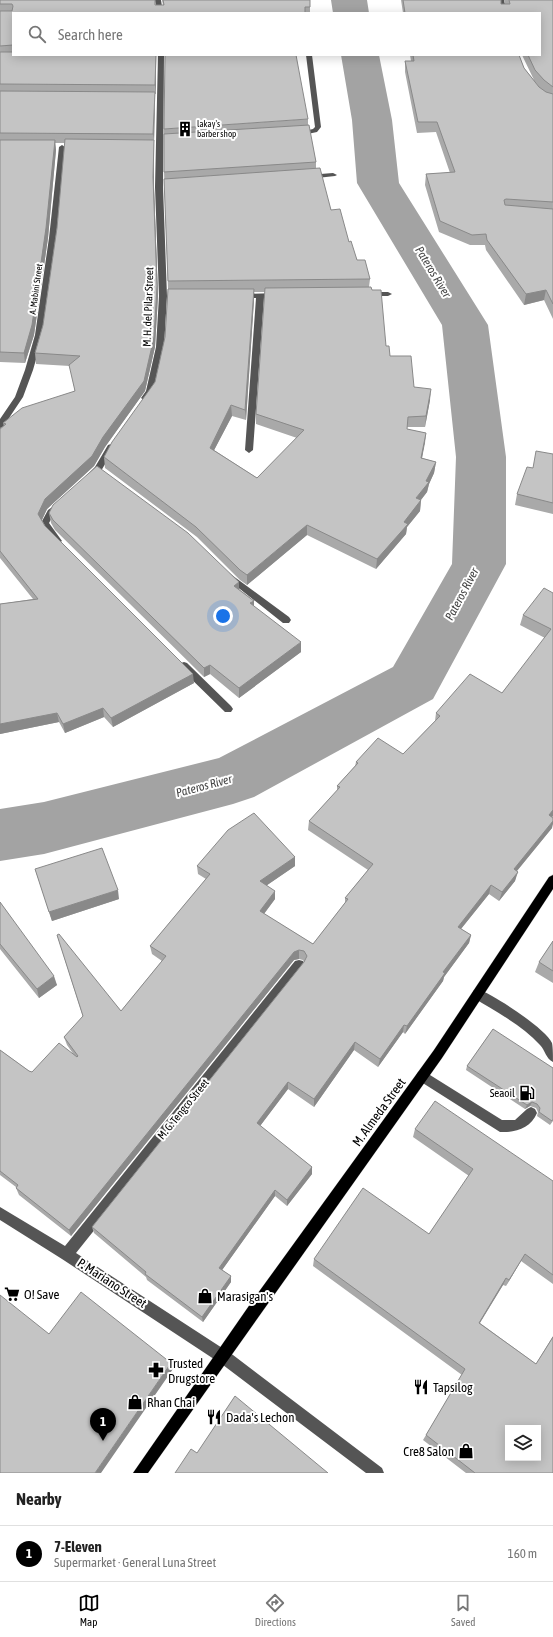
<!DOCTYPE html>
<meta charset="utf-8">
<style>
:root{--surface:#fff;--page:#f2f2f2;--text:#222;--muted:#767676;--line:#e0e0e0;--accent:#000}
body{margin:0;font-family:"Asap Condensed",sans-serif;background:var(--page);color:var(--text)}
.controls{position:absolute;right:12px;bottom:12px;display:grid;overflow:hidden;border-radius:0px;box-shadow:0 2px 10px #0003}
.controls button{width:36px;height:36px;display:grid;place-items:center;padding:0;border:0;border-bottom:1px solid var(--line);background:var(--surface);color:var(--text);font:20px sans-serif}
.you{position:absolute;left:223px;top:616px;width:14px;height:14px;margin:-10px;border:3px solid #fff;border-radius:50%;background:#1a73e8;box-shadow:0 0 0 6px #1a73e833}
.badge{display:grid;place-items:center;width:26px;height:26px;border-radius:50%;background:var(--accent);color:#fff;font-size:13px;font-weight:700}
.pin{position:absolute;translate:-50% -33px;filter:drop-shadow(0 1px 2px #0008)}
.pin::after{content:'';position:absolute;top:21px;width:14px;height:12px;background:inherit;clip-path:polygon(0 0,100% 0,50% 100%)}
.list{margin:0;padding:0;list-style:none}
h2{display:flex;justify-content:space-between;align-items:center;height:52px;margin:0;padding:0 16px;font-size:17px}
h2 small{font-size:13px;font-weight:400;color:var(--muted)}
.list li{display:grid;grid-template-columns:26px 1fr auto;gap:12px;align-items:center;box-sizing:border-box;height:56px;padding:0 16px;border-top:1px solid var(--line)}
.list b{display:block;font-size:15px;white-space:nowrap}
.list p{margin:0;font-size:13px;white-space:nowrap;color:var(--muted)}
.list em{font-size:13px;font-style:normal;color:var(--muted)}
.icon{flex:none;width:22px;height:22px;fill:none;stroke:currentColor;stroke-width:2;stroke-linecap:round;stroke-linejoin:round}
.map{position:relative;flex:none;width:553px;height:1473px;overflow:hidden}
.search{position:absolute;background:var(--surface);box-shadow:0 2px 10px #0003;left:12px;right:12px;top:12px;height:44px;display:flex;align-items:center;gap:10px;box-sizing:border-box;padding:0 14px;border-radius:0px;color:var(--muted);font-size:15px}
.sheet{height:108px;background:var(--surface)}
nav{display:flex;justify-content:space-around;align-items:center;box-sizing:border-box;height:56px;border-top:1px solid var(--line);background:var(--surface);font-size:11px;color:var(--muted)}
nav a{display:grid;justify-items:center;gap:2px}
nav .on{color:var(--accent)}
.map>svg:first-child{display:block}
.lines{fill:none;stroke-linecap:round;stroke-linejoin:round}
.river{fill:#a3a3a3;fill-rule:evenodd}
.major-casing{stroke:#dbdbdb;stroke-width:1}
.minor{fill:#555;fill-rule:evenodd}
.major{fill:#000;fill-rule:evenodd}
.wall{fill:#a9a9a9;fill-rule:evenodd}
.shaded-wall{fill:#898989}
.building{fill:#c4c4c4;stroke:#898989;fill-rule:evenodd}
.labels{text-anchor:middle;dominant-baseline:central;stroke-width:4;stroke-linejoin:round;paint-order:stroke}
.far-poi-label{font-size:9px;fill:#000;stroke:#fff;text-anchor:start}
.far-street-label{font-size:9px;fill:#000;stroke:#fff}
.street-label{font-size:11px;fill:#000;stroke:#fff}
.poi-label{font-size:11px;fill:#000;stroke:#fff;text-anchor:end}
.water-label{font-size:12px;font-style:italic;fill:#444;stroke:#fff}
.near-street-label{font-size:13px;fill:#000;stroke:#fff}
.near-poi-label{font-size:13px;fill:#000;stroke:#fff;text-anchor:start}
</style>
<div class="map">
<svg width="553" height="1473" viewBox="0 0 553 1473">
<rect width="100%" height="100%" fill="#fff"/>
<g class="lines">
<path class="river" d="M331 0H367L369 13H333Z
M341 55H379L392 120 399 183 488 325 506 457V564L433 699 254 797 233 804 44 854 0 861V809L44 802 219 758 393 667 452 564 456 457 442 325 357 183 352 120Z"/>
<g class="major-casing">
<path id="major" d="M553 875V889L442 1058 148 1473H133L253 1300 434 1050 549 877Z"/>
</g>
<path class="minor" d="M155 0H161L163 13H157Z
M498 0H504L507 13H501Z
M158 55H164L163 187 167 296 164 347 154 392 148 400 145 401 141 398 146 391 156 347 159 296 155 187Z
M306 55H312L321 127 317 132 298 136 296 135V133L313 129 315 127Z
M62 145 65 147 57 238 43 335 33 370 23 397 3 427 0 428V419L15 397 25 370 35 335 49 238 59 147Z
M333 173 337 175 335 176 308 179 304 177 308 175Z
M366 292H388L392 294 388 296H366Z
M277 293H280V297L264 298 253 450 249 453 245 450 256 298H241L237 296 241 294Z
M111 444 115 447 101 471 93 478H87L86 476 95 467 108 445Z
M58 503 62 506 54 514 49 523 62 541 58 544C50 541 45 530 41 523L48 510Z
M229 573 289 617 291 620 289 623H283L226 578 224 576Z
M184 662 187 663 231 706 233 709 231 712H225L181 669 179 666 181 663Z
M299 960 303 961 305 965 303 969 76 1253 233 1355 382 1468 384 1473H366L223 1365 62 1259 0 1220V1207L65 1246 295 961Z
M478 989C494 995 545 1028 552 1043 553 1048 553 1056 553 1062 546 1059 545 1050 540 1045 522 1025 496 1012 474 998L472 994 474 990Z
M422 1070 502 1120H515L527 1109 531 1107 535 1109 537 1113C531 1128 515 1133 500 1132L418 1080 416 1076 418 1072Z"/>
<use href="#major" class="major"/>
</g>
<path class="wall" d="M0 0 155 5H163L162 0H310V13H13V55H156V94H155V101L154 143V187L158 296 155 347 145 391 105 447 94 466 47 509 42 520 45 526 194 683 113 727 104 717 65 733 59 722 0 734V604L33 599 0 558V429L4 426 3 423 75 392 70 366 36 364 35 353 43 325 57 228 65 143H55L56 150 48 238 34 335 25 363 0 362Z
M401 0H501V4H505L504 0H553V319L544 300 524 305 486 250 485 245H470L439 232 425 185 426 174 450 173 436 132 417 133 405 72V61H411L410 55H519L524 68 534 80 522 55H540V13H403Z
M308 119V125L316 162V169L331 210 349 242 357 260 370 279 369 287 386 346 390 356 414 387 430 400 425 427H407V429L426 433 422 458 436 462 434 473 429 484 427 492 421 500 420 511 407 527 406 534 376 569 307 535 247 585 240 580 197 537 105 468 104 457 155 382 165 337 168 289 164 172V129ZM254 292H265L256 414V424L297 438 257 478 214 450 232 416 246 420 254 300Z
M553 454V514L515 505 517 494 533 468Z
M49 513 239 582V589L254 601V606L301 652 239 698 210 674 204 677 55 530 51 523Z
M553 593V816L552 817V828L517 871 515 881 499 901 489 894 461 929 471 935 469 943 444 977 443 981 405 1034 403 1032 378 1067 354 1050 314 1107 288 1089 260 1126 312 1167V1174L287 1206 275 1196 222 1270 231 1276V1282L203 1322 147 1280 146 1277 94 1233 92 1227 304 962 303 960 299 959 294 960 71 1236 19 1195 16 1188V1187L0 1175V1050L29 1071 32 1072 74 1055 67 1045 64 1037 83 1017 57 935 121 1011 162 961 152 954 150 946 206 879 198 874 197 866 295 857V866L267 885 275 899 264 914 313 944 345 903V898L368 870 308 830 309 821 337 791V786L355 766 356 762 403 754 435 721 436 713 502 693 545 638 520 625 523 615Z
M35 869 119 899 52 921Z
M0 902 57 985 39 998 0 949Z
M553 941V983L535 972 539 962Z
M493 1029 553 1121 550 1125 537 1116 538 1112 536 1108 530 1106 525 1109 466 1070 467 1066Z
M415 1129 553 1181V1284L521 1261 506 1286 503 1285 480 1323 536 1364 553 1336V1473H466L423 1440 462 1375 313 1266 314 1259 429 1234 469 1176 413 1137Z"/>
<path class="shaded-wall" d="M156 55V94L155 85Z
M155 92V101L154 143V187L158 296 155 347 145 391 105 447 94 466 47 509 40 524 38 514 45 499 103 437 153 177 154 140 153 134Z
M55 140 56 150 48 238 34 335 25 363 24 353Z
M254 289V300L246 420 245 410Z
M546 290 544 300 524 305 526 294Z
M431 389 430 400 425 427 426 416Z
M231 405 232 416 210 458V448Z
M426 433 425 443 420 468 421 458Z
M436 462 434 473 429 484 427 492 420 501 421 500 420 511 407 527 406 534 376 569 377 559 404 522Z
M307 525V535L247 585V575Z
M239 582V592L234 586Z
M254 601V610L250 603Z
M301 642V652L239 698V688Z
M210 665V674L204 677V668Z
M193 674 194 683 113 727 111 718Z
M103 708 104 717 65 733 63 724Z
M57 713 59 722 0 734V724Z
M553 810V816L546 824 549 815Z
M553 821V824L552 828 511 878 514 869Z
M295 857V866L260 890V881Z
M518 872 515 881 499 901 502 892Z
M491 885 489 894 456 935 458 927Z
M118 890 119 899 52 921 49 912Z
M275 891V899L260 919V911Z
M471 935 469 943 444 977 443 981 405 1034 407 1026 443 972Z
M299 950V959L294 960 71 1236 69 1230 294 952Z
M54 976 57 985 39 998 37 989Z
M404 1025 403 1032 378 1067 380 1059Z
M355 1042 354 1050 314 1107V1099Z
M288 1082V1089L257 1130V1123Z
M532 1102 530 1106 525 1109 527 1105Z
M312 1167V1174L287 1206V1200Z
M275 1190V1196L220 1273 219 1268Z
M525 1254 521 1261 506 1286 509 1280Z
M231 1276V1282L203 1322 202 1317Z
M506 1278 503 1285 476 1329 479 1323Z
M171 1363 173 1369 101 1473H95Z"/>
<path class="building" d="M0 0H155V5H164L163 0H310V7H305V13H13V45L0 46V11H12L13 6 12 4H0Z
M403 0H501V4H510L509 0H553V87L544 80 535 70 528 55H540V13H405Z
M0 52H13V55H156L155 85 0 84Z
M165 55H296L308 119 164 129Z
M413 55H519L524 68 539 87 546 92 553 94V202L506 199 504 200 505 205 553 209V304L546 290 526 294 487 240 486 234 472 235 440 221 426 174 455 172 437 122H418L405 61H414Z
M0 91 155 92 153 134 0 133Z
M309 125 316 162 164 172V134Z
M65 139 154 140 153 177 157 286 154 337 144 381 103 437 92 456 45 499 38 514 45 526 193 674 111 718 103 708 63 724 57 713 0 724V604L38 599 0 551V429L6 424 3 423 22 408 75 391 69 365 80 356 35 353 43 325 57 228Z
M0 140H55L46 228 32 325 24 353 0 352Z
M320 168 331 210 340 209 349 242 351 241 357 260H365L370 279 168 281 164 179Z
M371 287 372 290H381L386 346H389L390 356H411L414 387 431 389 426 416 408 417 407 429 426 433 421 458 436 462 426 481 429 482 416 498 421 500 404 522 408 524 377 559 307 525 247 575 240 570 196 527 104 457 112 442 155 382 165 337 168 289H254L245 410 231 405 210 448 257 478 304 430 256 414 265 288Z
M536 451 553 454V503L517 494 527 467 533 468Z
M97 466 188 533 239 582 234 586 254 601 250 603 301 642 239 688 210 665 204 668 53 520 49 513 53 505Z
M544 588 553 593V810L549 815 553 818V821L514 869 518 872 502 892 491 885 458 927 471 935 443 972 445 973 407 1026 404 1025 380 1059 355 1042 314 1099 288 1082 257 1123 312 1167 287 1200 275 1190 219 1268 231 1276 202 1317 145 1274 146 1272 92 1227 304 962 307 956 304 951 299 950 294 952 69 1230 16 1188 18 1185 0 1171V1050L29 1071 32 1072 59 1043 77 1057 78 1056 64 1037 83 1016 57 935 59 934 121 1011 166 956 150 946 210 874 197 866 228 830 254 813 295 857 260 881 275 891 260 911 313 944 348 899 345 898 373 864 309 821 340 787 337 786 358 763 356 762 378 738 403 754 440 716 436 713 470 674 502 693 551 629 523 615Z
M102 848 118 890 49 912 35 869Z
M0 902 54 976 37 989 0 944Z
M553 941V971L539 962Z
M493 1029 553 1068V1119L552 1121 539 1112 540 1108 537 1104 532 1102 527 1105 467 1066Z
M435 1101 553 1181V1275L525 1254 509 1280 506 1278 479 1323 536 1364 553 1337V1473H475L426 1435 465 1369 314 1259 363 1188 429 1234 473 1169 415 1129ZM508 1428H538V1458H508Z
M81 1292 171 1363 95 1473H0V1295L49 1334Z
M235 1396 328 1473H175L191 1449 197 1453Z"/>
<defs>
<g id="building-bare" transform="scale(1.2)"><path d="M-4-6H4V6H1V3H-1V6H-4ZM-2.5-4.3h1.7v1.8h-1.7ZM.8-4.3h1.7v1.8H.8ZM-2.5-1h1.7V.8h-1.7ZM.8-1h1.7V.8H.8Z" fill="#000" stroke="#fff" stroke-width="2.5" paint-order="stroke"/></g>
<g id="fuel-bare" transform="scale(1.2)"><path d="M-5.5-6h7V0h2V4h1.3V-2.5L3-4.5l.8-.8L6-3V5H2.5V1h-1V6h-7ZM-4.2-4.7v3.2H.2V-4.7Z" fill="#000" stroke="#fff" stroke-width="2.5" paint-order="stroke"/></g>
<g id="supermarket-bare" transform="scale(1.2)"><path d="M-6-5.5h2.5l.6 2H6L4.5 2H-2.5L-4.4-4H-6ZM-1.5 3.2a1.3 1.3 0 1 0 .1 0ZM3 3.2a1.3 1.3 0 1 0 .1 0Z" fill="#000" stroke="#fff" stroke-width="2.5" paint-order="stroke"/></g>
<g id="shop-bare" transform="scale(1.2)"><path d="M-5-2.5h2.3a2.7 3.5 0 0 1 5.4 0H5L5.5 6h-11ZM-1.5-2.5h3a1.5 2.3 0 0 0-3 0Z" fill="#000" stroke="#fff" stroke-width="2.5" paint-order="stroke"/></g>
<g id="pharmacy-bare" transform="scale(1.2)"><path d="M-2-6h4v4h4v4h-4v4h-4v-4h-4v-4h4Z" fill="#000" stroke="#fff" stroke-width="2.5" paint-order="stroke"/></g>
<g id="restaurant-bare" transform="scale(1.2)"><path d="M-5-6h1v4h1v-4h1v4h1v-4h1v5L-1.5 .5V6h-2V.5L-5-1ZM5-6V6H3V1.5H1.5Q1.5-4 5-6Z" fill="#000" stroke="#fff" stroke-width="2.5" paint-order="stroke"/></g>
</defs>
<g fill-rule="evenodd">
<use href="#building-bare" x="185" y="129"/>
<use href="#fuel-bare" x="527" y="1093"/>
<use href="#supermarket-bare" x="12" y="1294"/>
<use href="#shop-bare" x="205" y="1296"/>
<use href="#pharmacy-bare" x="156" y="1370"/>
<use href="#restaurant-bare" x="421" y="1387"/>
<use href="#shop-bare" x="135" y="1402"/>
<use href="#restaurant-bare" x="214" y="1417"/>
<use href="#shop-bare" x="466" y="1451"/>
</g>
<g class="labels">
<g class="far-poi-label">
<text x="197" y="124">lakay's<tspan x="197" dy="10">barber shop</tspan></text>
</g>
<g class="far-street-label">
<text transform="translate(36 289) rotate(-82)">A. Mabini Street</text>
</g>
<g class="street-label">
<text transform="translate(148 307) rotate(-88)">M. H. del Pilar Street</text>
<text transform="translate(183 1109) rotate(-51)">M. G. Tengco Street</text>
</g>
<g class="poi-label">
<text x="515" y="1093">Seaoil</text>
</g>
<g class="water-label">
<text transform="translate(433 272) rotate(59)">Pateros River</text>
<text transform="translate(462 594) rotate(-62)">Pateros River</text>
<text transform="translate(204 786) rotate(-15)">Pateros River</text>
</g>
<g class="near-street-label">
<text transform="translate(379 1112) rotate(-54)">M. Almeda Street</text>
<text transform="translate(112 1283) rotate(33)">P. Mariano Street</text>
</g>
<g class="near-poi-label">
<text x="24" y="1294">O! Save</text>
<text x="217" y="1296">Marasigan's</text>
<text x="168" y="1363">Trusted<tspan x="168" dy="15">Drugstore</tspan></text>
<text x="433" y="1387">Tapsilog</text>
<text x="147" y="1402">Rhan Chai</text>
<text x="226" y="1417">Dada's Lechon</text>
<text x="454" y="1451" text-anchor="end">Cre8 Salon</text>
</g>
</g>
</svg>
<div class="controls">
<button><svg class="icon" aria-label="layers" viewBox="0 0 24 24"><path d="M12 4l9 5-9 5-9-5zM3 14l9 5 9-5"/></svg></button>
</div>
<div class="you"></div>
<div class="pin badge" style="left:103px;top:1441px">1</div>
<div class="search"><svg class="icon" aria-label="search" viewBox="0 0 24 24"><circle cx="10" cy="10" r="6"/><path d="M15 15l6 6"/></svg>Search here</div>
</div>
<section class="sheet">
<h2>Nearby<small></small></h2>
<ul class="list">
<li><span class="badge">1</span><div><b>7-Eleven</b><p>Supermarket · General Luna Street</p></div><em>160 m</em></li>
</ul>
</section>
<nav>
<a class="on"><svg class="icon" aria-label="map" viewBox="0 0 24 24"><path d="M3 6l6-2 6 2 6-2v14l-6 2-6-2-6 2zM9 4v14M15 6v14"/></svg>Map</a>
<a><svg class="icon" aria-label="directions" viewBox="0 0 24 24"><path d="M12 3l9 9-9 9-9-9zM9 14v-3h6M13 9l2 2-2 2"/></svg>Directions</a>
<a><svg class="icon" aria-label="saved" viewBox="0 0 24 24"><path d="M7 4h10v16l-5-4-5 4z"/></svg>Saved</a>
</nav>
